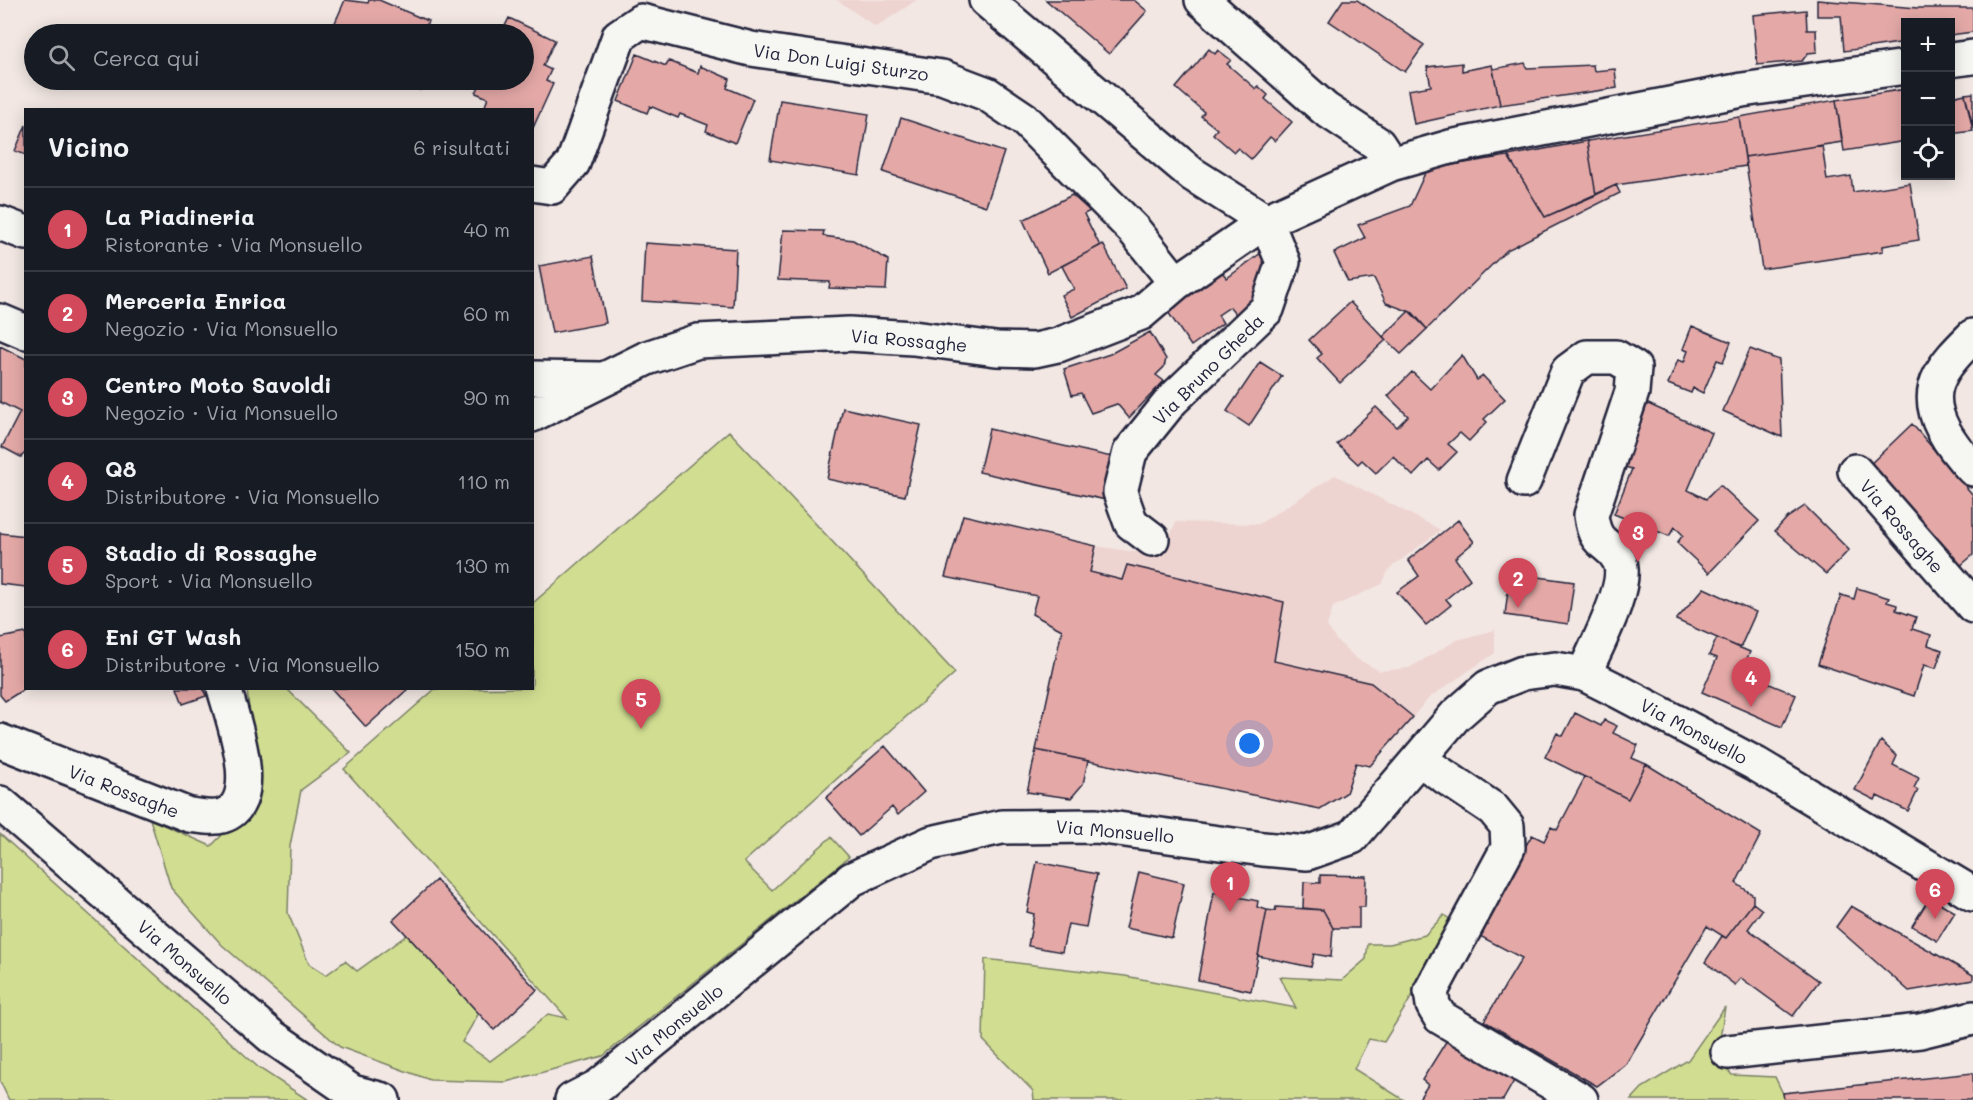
<!DOCTYPE html>
<html lang="it">
<meta charset="utf-8">
<style>
:root{--surface:#171b24;--page:#20242c;--text:#f1f3f6;--muted:#9ea1a6;--line:#363941;--accent:#d1495b}
body{margin:0;font-family:Mali,sans-serif;background:var(--page);color:var(--text)}
.controls{position:absolute;right:18px;top:18px;display:grid;overflow:hidden;border-radius:0px;box-shadow:0 3px 15px #0003}
.controls button{width:54px;height:54px;display:grid;place-items:center;padding:0;border:0;border-bottom:2px solid var(--line);background:var(--surface);color:var(--text);font:30px sans-serif}
.you{position:absolute;left:1250px;top:744px;width:21px;height:21px;margin:-15px;border:4px solid #fff;border-radius:50%;background:#1a73e8;box-shadow:0 0 0 9px #1a73e833}
.badge{display:grid;place-items:center;width:39px;height:39px;border-radius:50%;background:var(--accent);color:#fff;font-size:20px;font-weight:700}
.pin{position:absolute;translate:-50% -50px;filter:drop-shadow(0 2px 3px #0008)}
.pin::after{content:'';position:absolute;top:32px;width:21px;height:18px;background:inherit;clip-path:polygon(0 0,100% 0,50% 100%)}
.list{margin:0;padding:0;list-style:none}
h2{display:flex;justify-content:space-between;align-items:center;height:78px;margin:0;padding:0 24px;font-size:26px}
h2 small{font-size:20px;font-weight:400;color:var(--muted)}
.list li{display:grid;grid-template-columns:39px 1fr auto;gap:18px;align-items:center;box-sizing:border-box;height:84px;padding:0 24px;border-top:2px solid var(--line)}
.list b{display:block;font-size:22px;white-space:nowrap}
.list p{margin:0;font-size:20px;white-space:nowrap;color:var(--muted)}
.list em{font-size:20px;font-style:normal;color:var(--muted)}
.icon{flex:none;width:33px;height:33px;fill:none;stroke:currentColor;stroke-width:2;stroke-linecap:round;stroke-linejoin:round}
.map{position:relative;flex:none;width:1973px;height:1100px;overflow:hidden}
.search{position:absolute;background:var(--surface);box-shadow:0 3px 15px #0003;left:24px;top:24px;width:510px;height:66px;display:flex;align-items:center;gap:15px;box-sizing:border-box;padding:0 21px;border-radius:33px;color:var(--muted);font-size:22px}
.panel{position:absolute;background:var(--surface);box-shadow:0 3px 15px #0003;left:24px;top:108px;width:510px;height:582px;border-radius:0px}
.map>svg:first-child{display:block}
.built{fill:#eed4d1}
.green{fill:#d1de91;stroke:#7a8066;stroke-width:1.5}
.building{fill:#e4a9a7;stroke:#22223b;stroke-width:1.5}
.lines{fill:none;stroke-linecap:round;stroke-linejoin:round}
.minor-casing{stroke:#22223b;stroke-width:38}
.secondary-casing{stroke:#22223b;stroke-width:38}
.minor{stroke:#f6f6f2;stroke-width:33}
.secondary{stroke:#f6f6f2;stroke-width:33}
.labels{text-anchor:middle;dominant-baseline:central;stroke-width:6;stroke-linejoin:round;paint-order:stroke}
.street-label{font-size:18px;fill:#22223b;stroke:#f6f6f2}
</style>
<div class="map">
<svg width="1973" height="1100" viewBox="0 0 1973 1100">
<rect width="100%" height="100%" fill="#f2e7e3"/>
<filter id="ink" filterUnits="userSpaceOnUse"><feTurbulence type="fractalNoise" baseFrequency=".0167" numOctaves="2"/><feDisplacementMap in="SourceGraphic" scale="12" xChannelSelector="R" yChannelSelector="G"/><feConvolveMatrix kernelMatrix="1 2 1 2 8 2 1 2 1" color-interpolation-filters="sRGB"/></filter>
<g filter="url(#ink)">
<path class="built" d="M837 0H917L876 27Z
M1335 475 1441 530 1389 569 1382 584 1333 607 1327 626 1336 640 1357 659 1380 671 1409 668 1457 640 1495 630V653L1429 698 1370 766 1355 763 1062 630 1032 614 1036 596 945 577 963 515 1096 546 1161 556 1176 522 1259 524Z"/>
<path class="green" d="M729 431 955 673 744 862 772 890 831 837 849 857 603 1056 506 1082 430 1080 340 1047 222 945 171 888 150 819 211 846 241 816 254 756 247 689H287L351 753 301 790 290 846 288 913 309 964 326 975 345 961 357 971 407 935 479 1013 462 1042 490 1061 517 1041 548 1014 567 1018 344 769 435 689 532 688 533 603Z
M0 834 259 1068 308 1100H9L0 1081Z
M1444 915 1456 924 1384 1042 1369 1039 1354 1069 1404 1100H1034L1033 1091 983 1040 985 959 1125 976 1296 1008 1280 977 1342 980 1366 959 1368 944H1390L1425 935Z
M1725 1007 1717 1058 1732 1075 1775 1077 1786 1100H1631L1642 1088 1688 1060Z"/>
<path class="building" d="M345 0 368 3 369 0H379L428 21 425 30 435 34H330Z
M1046 0H1134L1147 11 1109 54Z
M1343 0H1357L1424 45 1405 72 1329 21Z
M1817 0 1918 8H1973V32L1950 35V22H1906V42L1844 51 1841 16H1817Z
M1806 10 1807 30H1816L1817 52 1808 53 1802 61 1757 65 1753 15Z
M509 18 555 40 543 66 551 70 546 81 553 84 533 128 532 110H493L485 106 488 98 476 93 482 80H524V34H501Z
M1209 49 1215 54 1218 50 1231 60 1227 64 1256 89 1258 86 1268 95 1265 99 1292 122 1275 141 1270 137 1251 159 1238 148 1234 152 1213 134 1217 129 1201 116 1204 112 1176 88Z
M637 54 666 66 669 61 698 73 700 66 730 79 727 88 753 99 735 143 706 131 708 125 680 114 678 118 650 106 647 113 618 101Z
M1462 63V71L1492 65 1500 105 1414 124 1408 90 1431 86 1427 67Z
M1525 63 1527 68 1593 65 1594 71 1615 69 1617 88 1500 105 1493 69Z
M377 80H425L420 90 398 80 395 87Z
M1950 87 1952 97 1965 94 1973 131 1950 134Z
M1906 89V141L1844 151 1836 100Z
M1973 93V127L1965 94Z
M780 100 869 114 859 175 770 160Z
M1836 100 1842 142 1745 157 1739 117Z
M1739 117 1746 166 1616 185 1596 195 1587 141Z
M901 118 1004 152 986 206 883 172Z
M26 125V155L15 151Z
M1587 141 1596 195 1545 217 1508 156Z
M1822 145 1827 180 1851 176 1853 192 1910 183 1919 240 1883 246V251L1762 269 1745 157Z
M1508 156 1545 217 1616 185 1620 193 1507 250 1427 329 1413 313 1386 303 1374 278 1348 282 1334 253 1365 238 1358 225 1410 206 1427 169Z
M1072 195 1090 211 1084 214 1100 246 1048 273 1023 220Z
M783 230 824 231 823 236 853 240 888 260 886 290 829 288 830 282 778 280Z
M645 243 736 249 733 307 642 301Z
M1103 244 1126 289 1072 317 1061 295 1074 289 1062 266Z
M1265 250 1276 264 1258 304 1240 319 1230 307 1218 315 1223 323 1191 346 1166 309 1221 271 1227 278Z
M593 256 606 323 552 333 539 266Z
M1350 302 1386 340 1340 383 1317 358 1322 354 1309 340Z
M1409 311 1427 329 1401 354 1383 337Z
M1692 326 1731 342 1723 362 1717 360 1703 393 1693 388 1691 393 1668 384 1678 360 1684 362 1688 351 1683 349Z
M1150 332 1166 359 1164 367 1156 375 1164 381 1129 418 1117 404 1091 413 1081 393 1072 395 1064 369 1110 354Z
M0 346 26 359V452L21 457 2 447 20 412 0 402Z
M1750 349 1779 360 1782 437 1723 411Z
M1462 355 1477 380 1483 376 1505 399 1484 419 1487 422 1469 441 1460 433 1448 444 1457 452 1439 470 1428 460 1413 476 1393 456 1376 473 1362 460 1358 464 1337 444 1376 407 1397 427 1408 416 1388 396 1412 372 1430 389Z
M1260 362 1282 376 1249 426 1227 411Z
M1646 403 1712 433 1688 490 1706 499 1720 485 1759 521 1709 573 1677 543 1683 535 1675 527 1669 536 1614 514 1632 469 1622 466Z
M843 408 921 425 905 496 827 479Z
M1912 424 1973 495V555L1952 573 1864 470Z
M989 429 1116 458 1106 500 979 472Z
M1805 506 1849 550 1826 574 1775 531 1787 518Z
M963 515 1096 546 1090 572 1122 580 1127 565 1284 602 1274 661 1371 683 1413 717 1370 766 1356 763 1346 793 1320 809 1036 750 1062 630 1032 614 1037 596 945 577Z
M1458 520 1474 542 1455 558 1470 579 1446 599 1451 605 1426 625 1397 592 1419 576 1408 560Z
M0 533 26 536V587L0 584Z
M1510 573 1574 582 1568 624 1505 615Z
M1704 588 1756 612 1740 648 1676 620Z
M1857 588 1889 598 1887 602 1897 605 1896 610 1916 617 1912 629 1931 635 1928 645 1942 650 1936 668 1924 665 1914 696 1818 664 1841 595 1854 599Z
M26 633V688L5 701 0 695V638Z
M1717 638 1750 652 1741 672 1796 695 1782 727 1702 692 1717 658 1709 655Z
M177 688H203L206 696 183 704Z
M331 688H409L366 727Z
M1575 713 1601 726 1604 720 1617 726 1613 733 1638 745 1632 758 1646 764 1628 799 1545 757 1557 733 1563 736Z
M1881 741 1897 756 1893 765 1919 778 1914 788 1918 790 1908 811 1877 796 1875 800 1855 790Z
M885 746 924 792 898 815 892 807 859 836 826 798Z
M1036 750 1088 761 1083 784 1071 798 1027 792Z
M1646 764 1761 834 1736 883 1753 895V903L1726 938 1707 926 1626 1064 1597 1086 1484 1021 1522 958 1476 934 1532 835 1544 841 1551 827 1557 830 1585 777 1628 799Z
M1037 862 1097 874 1086 927 1068 924 1062 952 1028 946 1034 914 1027 912Z
M1139 872 1184 883 1172 938 1126 928Z
M1320 875 1366 876 1365 907H1359V928H1333L1323 910 1303 908 1304 882 1320 883Z
M436 880 537 990 494 1030 393 920Z
M1214 892 1258 901 1257 907 1267 910 1251 991 1198 980Z
M1930 897 1955 912 1937 941 1912 926Z
M1753 903 1762 910 1748 929 1819 981 1793 1016 1741 978 1735 985 1705 962 1722 936 1726 938Z
M1851 906 1973 975V980L1909 991 1836 927Z
M1276 907 1323 910 1333 928 1331 957 1314 954 1311 967 1258 956 1267 910 1275 911Z
M1447 1040 1515 1079 1503 1100H1418L1428 1085 1422 1080Z
M1973 1073V1100H1784L1783 1093Z"/>
<g class="lines">
<g class="minor-casing">
<path id="minor" d="M986 0 1192 174 1266 221 1283 262 1267 309 1172 400 1130 452 1120 492 1131 523 1152 539
M1202 0 1325 109 1378 144 1391 164
M1950 60 1973 57
M532 184 552 187 573 163 619 36 641 21 751 49 942 77 987 94 1024 119 1134 230 1176 283
M0 223 26 233
M0 321 26 332
M1973 336C1961 348 1947 361 1940 376 1922 409 1952 447 1973 469
M532 378 600 379
M532 415 647 358 698 341 849 334 913 338 996 349 1035 350 1058 345 1141 313 1176 283 1266 221 1391 164 1450 147 1742 90 1906 67
M1855 471 1973 606
M1524 481 1568 371 1587 357H1616L1634 368 1632 392 1591 515C1595 549 1609 540 1619 560 1631 584 1594 650 1584 674
M0 741 189 815C199 816 213 819 222 816 265 803 232 718 224 688
M1420 760 1493 809 1507 826 1508 848 1431 991 1433 1005 1440 1017 1581 1100
M1728 1052 1920 1031 1973 1018"/>
</g>
<g class="secondary-casing">
<path id="secondary" d="M0 803 271 1036 352 1092 383 1100
M572 1100 599 1086 852 879 931 843 1002 827 1096 826 1263 849 1307 853 1352 837 1455 716 1488 687 1523 673 1555 669 1584 674 1618 691 1756 764 1973 894"/>
</g>
<use href="#minor" class="minor"/>
<use href="#secondary" class="secondary"/>
</g>
</g>
<g class="labels">
<g class="street-label">
<text transform="translate(841 62) rotate(8)">Via Don Luigi Sturzo</text>
<text transform="translate(909 340) rotate(5)">Via Rossaghe</text>
<text transform="translate(1208 369) rotate(-45)">Via Bruno Gheda</text>
<text transform="translate(1902 526) rotate(49)">Via Rossaghe</text>
<text transform="translate(1694 731) rotate(28)">Via Monsuello</text>
<text transform="translate(124 791) rotate(21)">Via Rossaghe</text>
<text transform="translate(1115 831) rotate(5)">Via Monsuello</text>
<text transform="translate(185 962) rotate(41)">Via Monsuello</text>
<text transform="translate(674 1025) rotate(-39)">Via Monsuello</text>
</g>
</g>
</svg>
<div class="controls">
<button>+</button>
<button>−</button>
<button><svg class="icon" aria-label="locate" viewBox="0 0 24 24"><circle cx="12" cy="12" r="6"/><path d="M12 2v4M12 18v4M2 12h4M18 12h4"/></svg></button>
</div>
<div class="you"></div>
<div class="pin badge" style="left:1230px;top:912px">1</div>
<div class="pin badge" style="left:1518px;top:608px">2</div>
<div class="pin badge" style="left:1638px;top:562px">3</div>
<div class="pin badge" style="left:1751px;top:707px">4</div>
<div class="pin badge" style="left:641px;top:729px">5</div>
<div class="pin badge" style="left:1935px;top:919px">6</div>
<div class="search"><svg class="icon" aria-label="search" viewBox="0 0 24 24"><circle cx="10" cy="10" r="6"/><path d="M15 15l6 6"/></svg>Cerca qui</div>
<section class="panel">
<h2>Vicino<small>6 risultati</small></h2>
<ul class="list">
<li><span class="badge">1</span><div><b>La Piadineria</b><p>Ristorante · Via Monsuello</p></div><em>40 m</em></li>
<li><span class="badge">2</span><div><b>Merceria Enrica</b><p>Negozio · Via Monsuello</p></div><em>60 m</em></li>
<li><span class="badge">3</span><div><b>Centro Moto Savoldi</b><p>Negozio · Via Monsuello</p></div><em>90 m</em></li>
<li><span class="badge">4</span><div><b>Q8</b><p>Distributore · Via Monsuello</p></div><em>110 m</em></li>
<li><span class="badge">5</span><div><b>Stadio di Rossaghe</b><p>Sport · Via Monsuello</p></div><em>130 m</em></li>
<li><span class="badge">6</span><div><b>Eni GT Wash</b><p>Distributore · Via Monsuello</p></div><em>150 m</em></li>
</ul>
</section>
</div>
